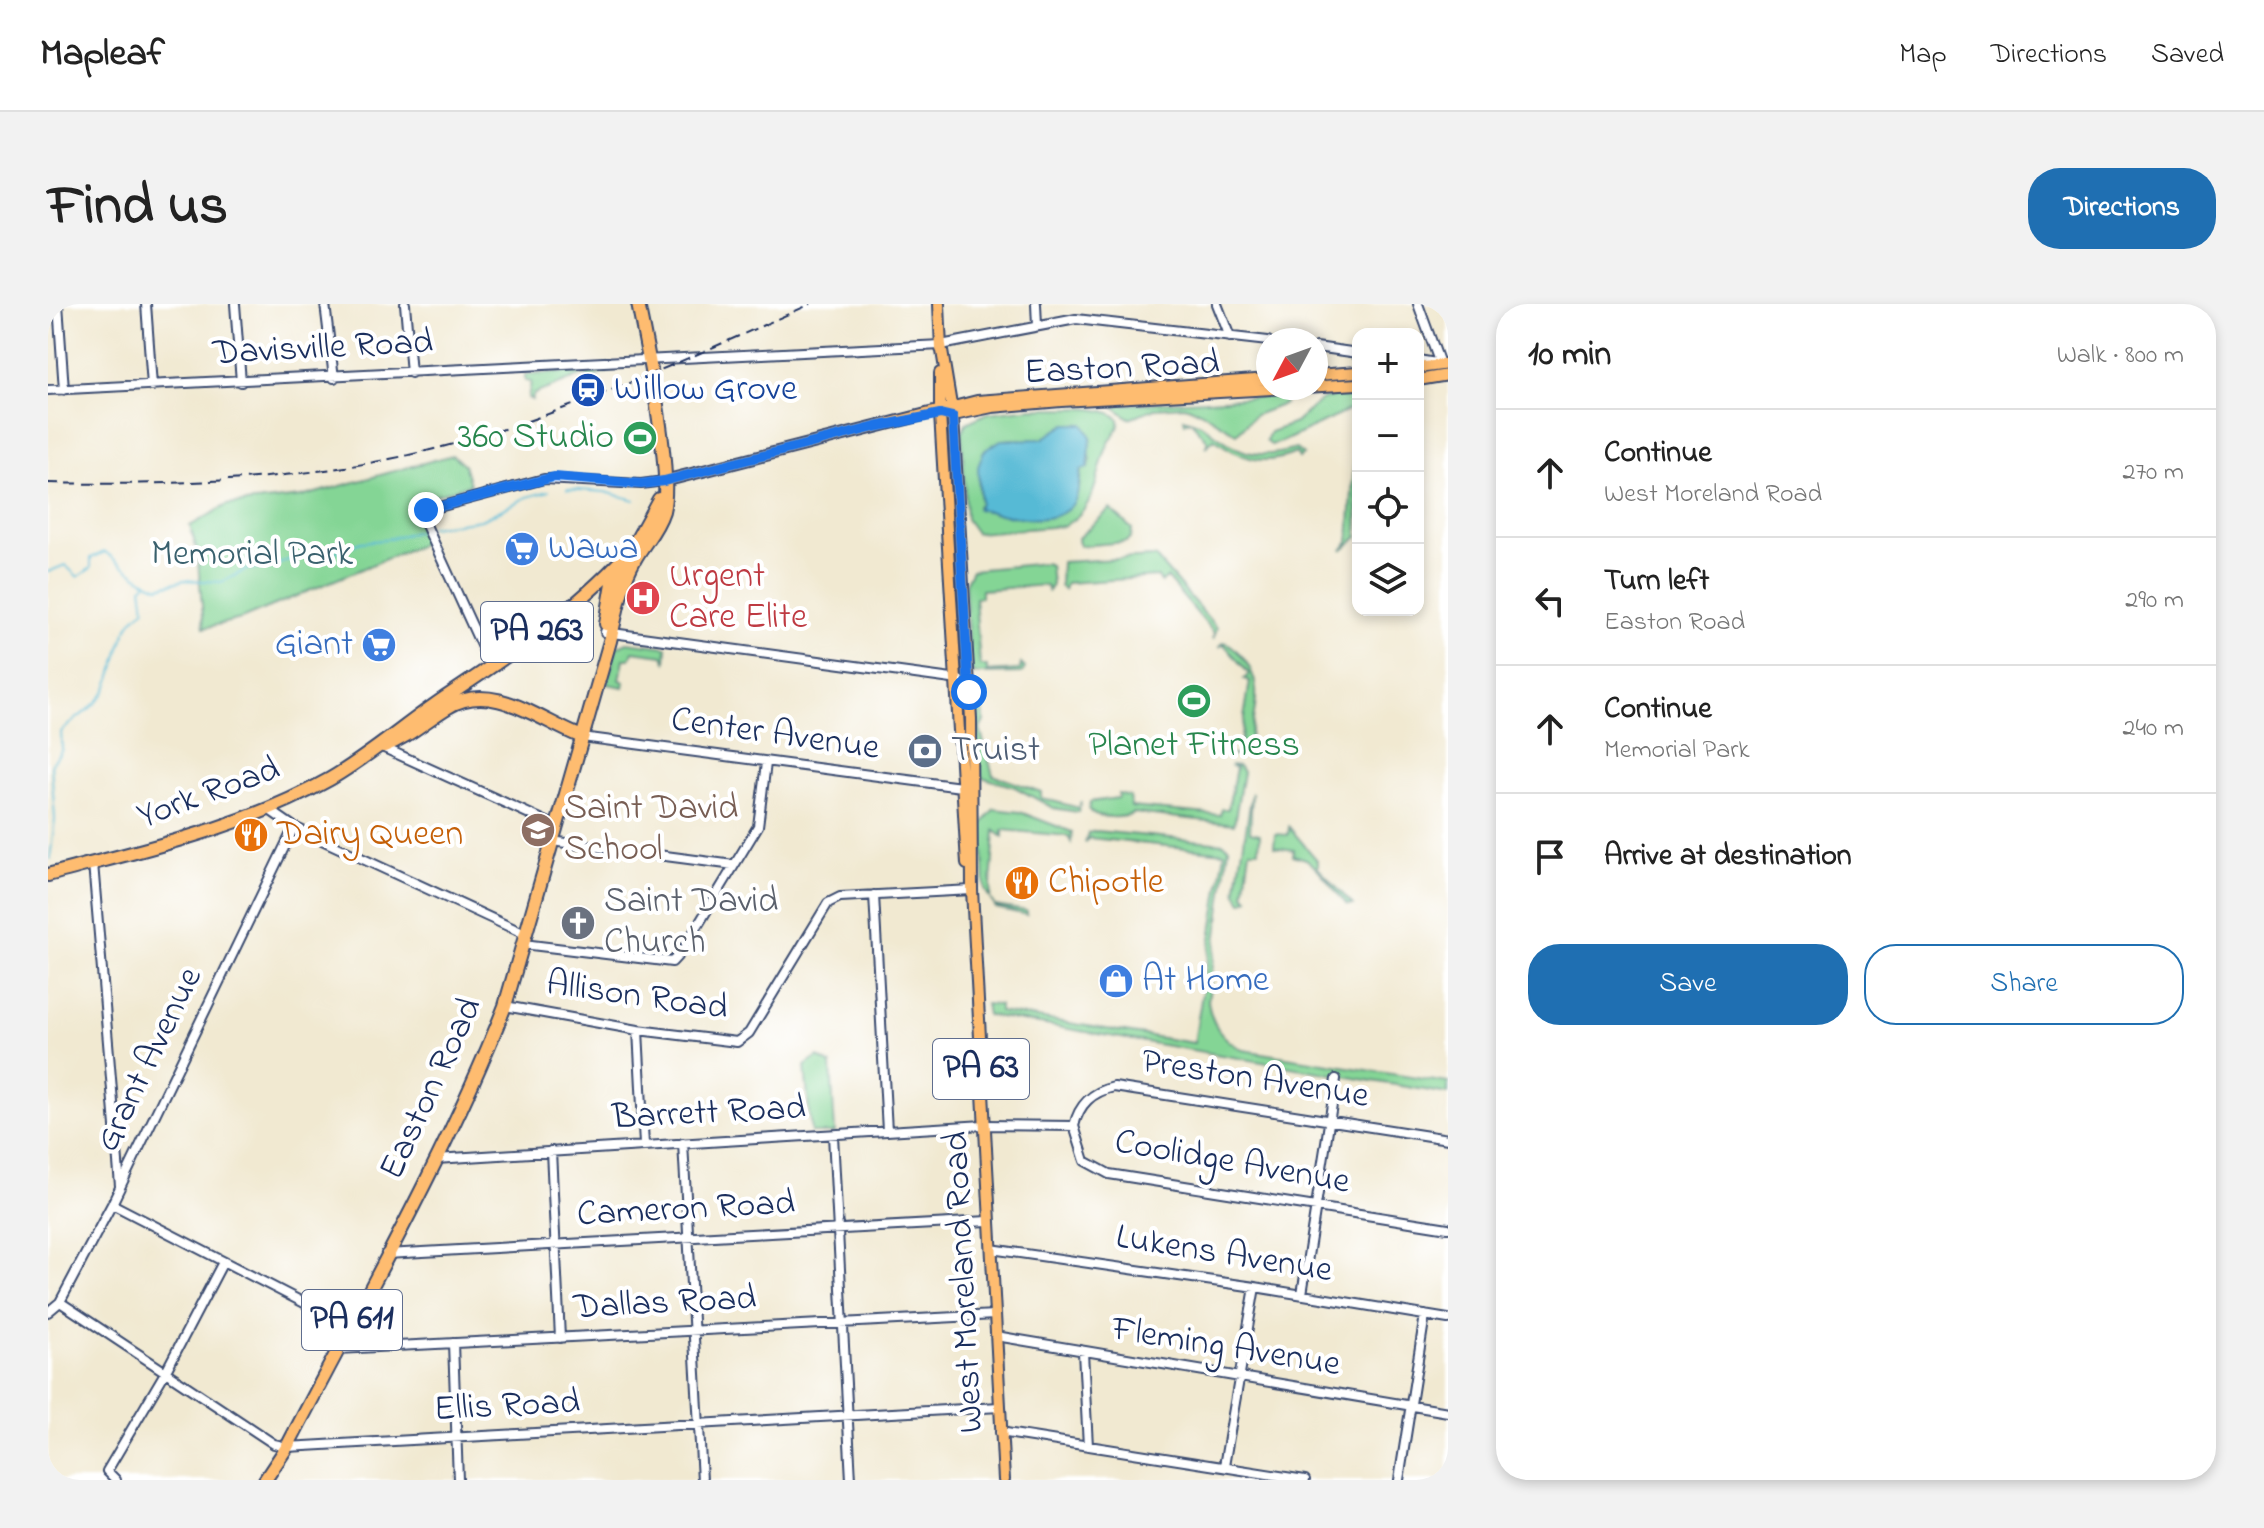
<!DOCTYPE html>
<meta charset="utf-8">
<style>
:root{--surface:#fff;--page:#f2f2f2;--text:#222;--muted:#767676;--line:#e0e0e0;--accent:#1f6fb2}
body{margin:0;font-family:"Indie Flower",sans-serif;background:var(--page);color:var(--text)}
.controls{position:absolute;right:24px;top:24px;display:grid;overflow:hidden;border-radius:16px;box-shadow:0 4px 12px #0003}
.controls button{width:72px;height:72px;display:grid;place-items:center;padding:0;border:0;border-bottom:2px solid var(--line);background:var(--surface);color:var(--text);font:40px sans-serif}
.compass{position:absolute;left:1208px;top:24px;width:72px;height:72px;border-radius:50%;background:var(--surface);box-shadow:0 4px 12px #0003;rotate:229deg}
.stop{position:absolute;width:24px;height:24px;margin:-18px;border:6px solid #1a73e8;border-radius:50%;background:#fff}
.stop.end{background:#1a73e8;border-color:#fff;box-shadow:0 2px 8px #0008}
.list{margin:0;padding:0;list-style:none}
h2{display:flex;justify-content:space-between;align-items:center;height:104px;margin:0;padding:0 32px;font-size:34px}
h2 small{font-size:26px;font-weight:400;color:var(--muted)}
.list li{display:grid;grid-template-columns:52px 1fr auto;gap:24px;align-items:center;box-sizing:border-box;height:128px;padding:0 32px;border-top:2px solid var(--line)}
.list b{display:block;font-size:30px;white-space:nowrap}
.list p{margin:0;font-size:26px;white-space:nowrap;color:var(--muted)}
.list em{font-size:26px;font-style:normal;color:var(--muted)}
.actions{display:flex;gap:16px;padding:24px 32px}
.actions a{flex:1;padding:18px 0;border:2px solid var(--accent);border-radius:32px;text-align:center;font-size:28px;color:var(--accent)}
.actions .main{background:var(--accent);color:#fff}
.icon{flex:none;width:44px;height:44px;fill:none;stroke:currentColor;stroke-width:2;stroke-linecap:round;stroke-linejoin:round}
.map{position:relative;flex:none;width:1400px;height:1176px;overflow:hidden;border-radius:32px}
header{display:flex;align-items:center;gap:48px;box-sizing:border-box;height:112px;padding:0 40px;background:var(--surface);border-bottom:2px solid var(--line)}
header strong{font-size:38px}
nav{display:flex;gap:44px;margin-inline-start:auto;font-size:28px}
.intro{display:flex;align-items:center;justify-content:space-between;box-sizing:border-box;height:192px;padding:0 48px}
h1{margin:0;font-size:56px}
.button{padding:20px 36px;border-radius:32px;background:var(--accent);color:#fff;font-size:28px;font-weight:700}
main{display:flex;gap:48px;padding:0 48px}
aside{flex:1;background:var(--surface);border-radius:32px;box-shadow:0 4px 12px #0003}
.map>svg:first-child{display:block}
.green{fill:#84d595;stroke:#50827a;stroke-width:2;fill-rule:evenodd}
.water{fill:#56bad5;stroke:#38749a;stroke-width:2}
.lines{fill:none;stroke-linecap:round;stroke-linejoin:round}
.stream{stroke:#56bad5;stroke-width:2}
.minor-casing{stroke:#3b4b6f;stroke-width:12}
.major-casing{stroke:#3b4b6f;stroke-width:14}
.highway-casing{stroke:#3b4b6f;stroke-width:16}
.minor{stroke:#fff;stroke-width:8}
.major{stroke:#febc70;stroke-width:10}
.highway{stroke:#febc70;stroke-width:12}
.rail{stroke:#1b2f5e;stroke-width:2;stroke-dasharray:12 6;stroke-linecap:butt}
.route{stroke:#1a73e8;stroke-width:10}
.labels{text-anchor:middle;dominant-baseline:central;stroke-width:8;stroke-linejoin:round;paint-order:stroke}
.shield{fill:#fff;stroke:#5f6d8e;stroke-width:2}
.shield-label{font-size:34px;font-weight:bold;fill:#1b2f5e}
.street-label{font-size:36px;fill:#1b2f5e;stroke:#fff}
.transit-label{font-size:36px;fill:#164399;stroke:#fff;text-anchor:start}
.leisure-label{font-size:36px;fill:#27864d;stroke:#fff;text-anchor:end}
.shop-label{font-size:36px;fill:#366cbe;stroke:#fff;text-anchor:start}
.park-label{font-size:36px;fill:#3a616e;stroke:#fff}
.health-label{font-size:36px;fill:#be3a42;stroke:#fff;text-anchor:start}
.service-label{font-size:36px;fill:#4e5e75;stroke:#fff;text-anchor:start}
.education-label{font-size:36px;fill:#785e54;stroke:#fff;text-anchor:start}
.food-label{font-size:36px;fill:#c56008;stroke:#fff;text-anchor:start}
.worship-label{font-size:36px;fill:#5b616d;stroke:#fff;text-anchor:start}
</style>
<header>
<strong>Mapleaf</strong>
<nav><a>Map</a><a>Directions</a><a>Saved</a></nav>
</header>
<div class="intro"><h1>Find us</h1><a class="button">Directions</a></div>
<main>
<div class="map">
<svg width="1400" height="1176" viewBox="0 0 1400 1176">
<rect width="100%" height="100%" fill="#fff"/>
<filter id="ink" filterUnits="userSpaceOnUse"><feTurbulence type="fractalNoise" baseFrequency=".0125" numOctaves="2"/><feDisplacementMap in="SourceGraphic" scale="16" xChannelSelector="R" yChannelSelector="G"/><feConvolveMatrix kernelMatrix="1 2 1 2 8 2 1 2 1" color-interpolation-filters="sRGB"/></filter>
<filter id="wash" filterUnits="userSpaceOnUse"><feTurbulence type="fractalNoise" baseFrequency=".006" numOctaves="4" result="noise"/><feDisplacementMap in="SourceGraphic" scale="32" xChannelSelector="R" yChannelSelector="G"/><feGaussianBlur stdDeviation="1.8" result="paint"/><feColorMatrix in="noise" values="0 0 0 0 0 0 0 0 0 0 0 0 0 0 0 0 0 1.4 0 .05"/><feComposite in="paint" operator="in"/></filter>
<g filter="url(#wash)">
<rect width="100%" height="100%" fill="#f1e9d1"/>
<path class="green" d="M569 65 540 75 538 70 486 90 484 96 480 94 483 78 477 77V71Z
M1310 88V102L1234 138 1223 141 1218 137 1222 128 1247 119 1274 95Z
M1232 92 1237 95 1236 100 1207 111 1189 130 1152 107 1136 102 1108 104 1081 114 1064 101Z
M985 104C1009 106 1058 99 1071 115 1073 126 1063 132 1059 143 1046 175 1051 201 1016 222L928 229 918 215 914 129 918 119 940 109ZM1034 120 1043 156 1040 164 1033 166 1031 185C995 200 967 223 929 202L932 199C928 169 929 134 969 135 978 135 985 138 994 135 1012 128 1010 118 1034 120Z
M1136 114 1153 120C1190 147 1202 158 1248 145L1255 151 1251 154 1248 149C1216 163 1193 155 1166 135L1158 143 1161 138 1142 116 1137 119Z
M1308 126 1310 233 1294 246 1301 237Z
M404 151 416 160 422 180 381 193 365 202 376 235 374 240 193 315 156 324 149 247 142 222 179 201 253 193Z
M1062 205 1084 225 1083 234 1078 238 1031 242 1030 234Z
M1107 253 1169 324 1165 335 1167 330 1119 274 1113 279 1110 273 1018 279 1016 286 1012 282 1013 258Z
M997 259 1002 261 1004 281 1000 287 998 281 933 286V293L927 294 932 362H939V368L972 366 973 360 977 364 974 369 927 370 922 365 917 280 924 266Z
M579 338 619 343 618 357 615 351 585 347 582 355H576L572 376 577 378 576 383 559 380 569 343Z
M1176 338C1183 340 1185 343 1191 349 1220 381 1205 407 1199 447L1192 454 1183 451H1190L1202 377 1196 375 1201 370 1176 340 1171 343Z
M930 387 934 388 936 417 932 425 945 471 993 488V494L1031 504 1033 497 1030 508 1005 504 967 483 933 473 928 461 926 391Z
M1182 461 1191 462 1195 468 1186 520 1086 509C1075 515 1050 515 1041 506L1042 498 1070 494V490L1082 493 1083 503 1172 511 1174 505H1180L1188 464Z
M1204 488 1202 528 1212 530 1211 546H1202L1196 590 1201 594 1194 598 1188 588Z
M946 505 972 508 1024 528 1023 538 1020 532 955 526V533L947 527 942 595 947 602 979 607V611L948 604 937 586 934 521Z
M1241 523 1270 557V564L1305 601H1299L1270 565 1258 555 1245 551 1246 546 1226 543 1227 530 1240 531Z
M1048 527 1176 539 1181 543 1160 697C1163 720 1174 735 1195 746L1400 779V790L939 711 937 700 951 701V708L1146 739 1177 548 1041 534 1037 539 1040 529Z
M770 753 783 761 787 829H763L757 762Z"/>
<path class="water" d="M1018 120H1035L1043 133 1040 164 1033 166C1030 177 1032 187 1026 198 1008 227 955 210 929 205L932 199 930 163 936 147 953 136 994 135Z"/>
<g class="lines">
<path class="stream" d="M519 185 557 188 587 196
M381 223 433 216 479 193 501 187
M0 268 17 261 30 273 43 264V254L57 248 95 276 111 283 136 276 174 278 200 265 222 264 245 254 281 250 313 238 335 236 375 226
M2 555 7 515 3 461 14 445 13 428C28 413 49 403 59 384 72 359 70 321 97 305L94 283 98 280"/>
</g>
</g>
<g filter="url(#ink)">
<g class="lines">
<g class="minor-casing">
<path id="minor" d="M10 0 16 86
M98 0 104 82
M187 0 193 78
M277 0 286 74
M357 0 363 69
M988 0 989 22
M1169 0 1182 33
M1370 0 1392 60
M1268 43 1310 49
M1370 56 1388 59
M0 86 893 41 1028 15 1220 37
M557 328 911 376
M443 363 372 208 496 175 593 180 616 177
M534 433 913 483
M334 443 508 522
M220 505 246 523 477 630
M503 537 686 561
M45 559 72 882
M826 591 839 827
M475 640 624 658 635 646 710 522 718 459
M457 702 590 726 689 738 701 729 780 599 792 593 924 586
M590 726 596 841
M785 831 803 1176
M1400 835 1066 783C1044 788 1031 800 1026 822L1037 857 1061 870 1400 924
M635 839 654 1176
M503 847 512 1034
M388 855 936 821 1026 822
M64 900 301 1022
M943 945 1207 983 1400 1015
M338 950 940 917
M1254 990 1288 775
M12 998 226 1140 239 1143 952 1103
M0 1008 12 998 64 900 246 523
M948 1032 1400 1108
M405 1039 410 1176
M290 1045 947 1011
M1035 1048 1040 1142
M952 1128 1257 1176
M1176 1162 1207 983
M68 1176 59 1167 118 1067 175 958
M1351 1176 1377 1011"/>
</g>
<g class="major-casing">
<path id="major" d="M891 0 893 45
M893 41 905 113 923 415 924 586 956 1176
M1370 64 1400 60
M892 69V110L919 560
M1268 71 1310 68
M1370 76 1400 71
M901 112 944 103 1013 97 1310 80
M616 177 929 97 1220 75"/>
</g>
<g class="highway-casing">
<path id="highway" d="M558 320 565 279 611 195
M336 442C361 433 378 416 400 403 445 376 492 417 534 433
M0 571C97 545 193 525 282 475 325 450 360 418 401 391 463 350 528 306 578 251
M217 1176 239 1143C314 998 397 854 457 702L562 337C569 309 572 281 587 255 596 239 609 226 615 207 625 168 599 44 590 0"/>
</g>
<use href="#minor" class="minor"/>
<use href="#major" class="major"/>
<use href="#highway" class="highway"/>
<path class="rail" d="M0 179C121 182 243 177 361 151 499 120 634 57 763 0"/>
</g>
</g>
<g class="lines" filter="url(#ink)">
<path class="route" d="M378 206 506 173 593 180 616 177 827 123 892 110 905 113 921 388"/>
</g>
<defs>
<g id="station-disc" transform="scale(1.8)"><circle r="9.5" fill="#1a4fb4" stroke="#fff"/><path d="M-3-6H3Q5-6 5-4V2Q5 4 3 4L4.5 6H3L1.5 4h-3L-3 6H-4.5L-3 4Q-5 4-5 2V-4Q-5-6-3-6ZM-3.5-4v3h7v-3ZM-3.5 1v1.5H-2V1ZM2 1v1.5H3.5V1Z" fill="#fff"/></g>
<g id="stadium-disc" transform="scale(1.8)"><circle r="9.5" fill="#2e9e5b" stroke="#fff"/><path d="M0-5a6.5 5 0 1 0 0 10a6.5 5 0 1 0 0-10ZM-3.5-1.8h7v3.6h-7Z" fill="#fff"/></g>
<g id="supermarket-disc" transform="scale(1.8)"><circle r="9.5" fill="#3f7fe0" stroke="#fff"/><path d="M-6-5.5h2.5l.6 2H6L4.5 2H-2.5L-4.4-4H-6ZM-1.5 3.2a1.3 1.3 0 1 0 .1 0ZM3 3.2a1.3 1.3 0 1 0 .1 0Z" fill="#fff"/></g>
<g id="hospital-disc" transform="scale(1.8)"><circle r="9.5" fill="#e0444e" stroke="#fff"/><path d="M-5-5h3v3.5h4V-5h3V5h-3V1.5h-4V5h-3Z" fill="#fff"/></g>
<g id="bank-disc" transform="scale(1.8)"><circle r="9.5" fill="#5c6f8a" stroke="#fff"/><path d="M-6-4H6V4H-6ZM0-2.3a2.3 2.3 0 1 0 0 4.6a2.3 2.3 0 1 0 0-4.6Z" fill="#fff"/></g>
<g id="school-disc" transform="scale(1.8)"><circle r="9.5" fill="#8d6e63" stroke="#fff"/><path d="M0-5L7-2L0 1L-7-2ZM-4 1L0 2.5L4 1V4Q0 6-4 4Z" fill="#fff"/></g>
<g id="restaurant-disc" transform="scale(1.8)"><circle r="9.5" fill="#e8710a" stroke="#fff"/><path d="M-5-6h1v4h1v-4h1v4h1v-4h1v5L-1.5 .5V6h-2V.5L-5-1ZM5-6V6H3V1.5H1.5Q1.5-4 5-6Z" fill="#fff"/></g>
<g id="church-disc" transform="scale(1.8)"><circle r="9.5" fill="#6b7280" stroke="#fff"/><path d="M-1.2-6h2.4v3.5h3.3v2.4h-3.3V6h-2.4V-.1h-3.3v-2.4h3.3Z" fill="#fff"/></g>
<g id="shop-disc" transform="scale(1.8)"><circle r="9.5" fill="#3f7fe0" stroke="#fff"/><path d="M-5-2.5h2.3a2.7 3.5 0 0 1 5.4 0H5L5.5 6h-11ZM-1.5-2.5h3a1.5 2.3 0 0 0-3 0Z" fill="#fff"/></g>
</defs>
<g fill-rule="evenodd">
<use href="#station-disc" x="540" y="86"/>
<use href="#stadium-disc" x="592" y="134"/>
<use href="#supermarket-disc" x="474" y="245"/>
<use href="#hospital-disc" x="595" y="294"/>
<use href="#supermarket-disc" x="331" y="341"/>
<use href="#stadium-disc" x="1146" y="397"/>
<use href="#bank-disc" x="877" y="447"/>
<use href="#school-disc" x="490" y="526"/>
<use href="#restaurant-disc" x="203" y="531"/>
<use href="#restaurant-disc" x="974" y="579"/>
<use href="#church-disc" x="530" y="619"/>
<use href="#shop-disc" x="1068" y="677"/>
</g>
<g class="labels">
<g class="shield">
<rect x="433" y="298" width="112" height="60" rx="6"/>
<rect x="885" y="735" width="96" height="60" rx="6"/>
<rect x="254" y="986" width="100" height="60" rx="6"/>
</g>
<g class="shield-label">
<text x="489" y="328">PA 263</text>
<text x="933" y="765">PA 63</text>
<text x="304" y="1016">PA 611</text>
</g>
<g class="street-label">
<text transform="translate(275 45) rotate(-3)">Davisville Road</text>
<text transform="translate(1074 65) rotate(-3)">Easton Road</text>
<text transform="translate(727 431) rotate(8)">Center Avenue</text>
<text transform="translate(161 490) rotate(-20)">York Road</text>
<text transform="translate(589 693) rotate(8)">Allison Road</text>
<text transform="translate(102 756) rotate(-64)">Grant Avenue</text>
<text transform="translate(1207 776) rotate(9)">Preston Avenue</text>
<text transform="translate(384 785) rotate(-65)">Easton Road</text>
<text transform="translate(661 810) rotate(-3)">Barrett Road</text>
<text transform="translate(1184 859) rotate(10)">Coolidge Avenue</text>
<text transform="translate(638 906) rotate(-3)">Cameron Road</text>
<text transform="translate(1176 951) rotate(9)">Lukens Avenue</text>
<text transform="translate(917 978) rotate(-93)">West Moreland Road</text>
<text transform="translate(617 1000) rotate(-3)">Dallas Road</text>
<text transform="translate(1178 1044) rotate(9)">Fleming Avenue</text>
<text transform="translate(459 1103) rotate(-3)">Ellis Road</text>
</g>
<g class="transit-label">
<text x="566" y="86">Willow Grove</text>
</g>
<g class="leisure-label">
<text x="566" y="134">360 Studio</text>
<text x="1146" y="442" text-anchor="middle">Planet Fitness</text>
</g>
<g class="shop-label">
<text x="500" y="245">Wawa</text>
<text x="305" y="341" text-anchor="end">Giant</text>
<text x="1094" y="677">At Home</text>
</g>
<g class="park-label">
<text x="204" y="251">Memorial Park</text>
</g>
<g class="health-label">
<text x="621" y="273">Urgent<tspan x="621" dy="41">Care Elite</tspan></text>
</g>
<g class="service-label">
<text x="903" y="447">Truist</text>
</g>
<g class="education-label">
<text x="516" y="505">Saint David<tspan x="516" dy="41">School</tspan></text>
</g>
<g class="food-label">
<text x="229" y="531">Dairy Queen</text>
<text x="1000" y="579">Chipotle</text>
</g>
<g class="worship-label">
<text x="556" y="598">Saint David<tspan x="556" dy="41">Church</tspan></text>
</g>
</g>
</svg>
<div class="controls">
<button>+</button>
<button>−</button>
<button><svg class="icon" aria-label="locate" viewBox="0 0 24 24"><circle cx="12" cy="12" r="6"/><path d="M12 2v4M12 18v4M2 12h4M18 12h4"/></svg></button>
<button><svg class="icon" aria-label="layers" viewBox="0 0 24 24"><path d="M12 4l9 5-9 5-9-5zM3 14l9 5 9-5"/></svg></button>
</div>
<svg class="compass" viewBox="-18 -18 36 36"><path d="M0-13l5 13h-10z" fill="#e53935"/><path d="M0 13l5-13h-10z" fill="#767676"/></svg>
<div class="stop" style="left:921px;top:388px"></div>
<div class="stop end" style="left:378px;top:206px"></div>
</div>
<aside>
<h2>10 min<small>Walk · 800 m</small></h2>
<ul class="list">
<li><svg class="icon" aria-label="ahead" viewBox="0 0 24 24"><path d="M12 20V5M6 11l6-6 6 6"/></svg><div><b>Continue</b><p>West Moreland Road</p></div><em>270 m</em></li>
<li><svg class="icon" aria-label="left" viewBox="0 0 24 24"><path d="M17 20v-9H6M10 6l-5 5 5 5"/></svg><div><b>Turn left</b><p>Easton Road</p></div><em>290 m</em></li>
<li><svg class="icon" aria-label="ahead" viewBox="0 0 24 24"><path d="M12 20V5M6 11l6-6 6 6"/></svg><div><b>Continue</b><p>Memorial Park</p></div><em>240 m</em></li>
<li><svg class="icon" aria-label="arrive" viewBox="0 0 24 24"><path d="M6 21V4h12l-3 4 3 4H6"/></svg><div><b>Arrive at destination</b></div></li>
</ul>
<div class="actions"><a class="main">Save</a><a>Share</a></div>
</aside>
</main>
